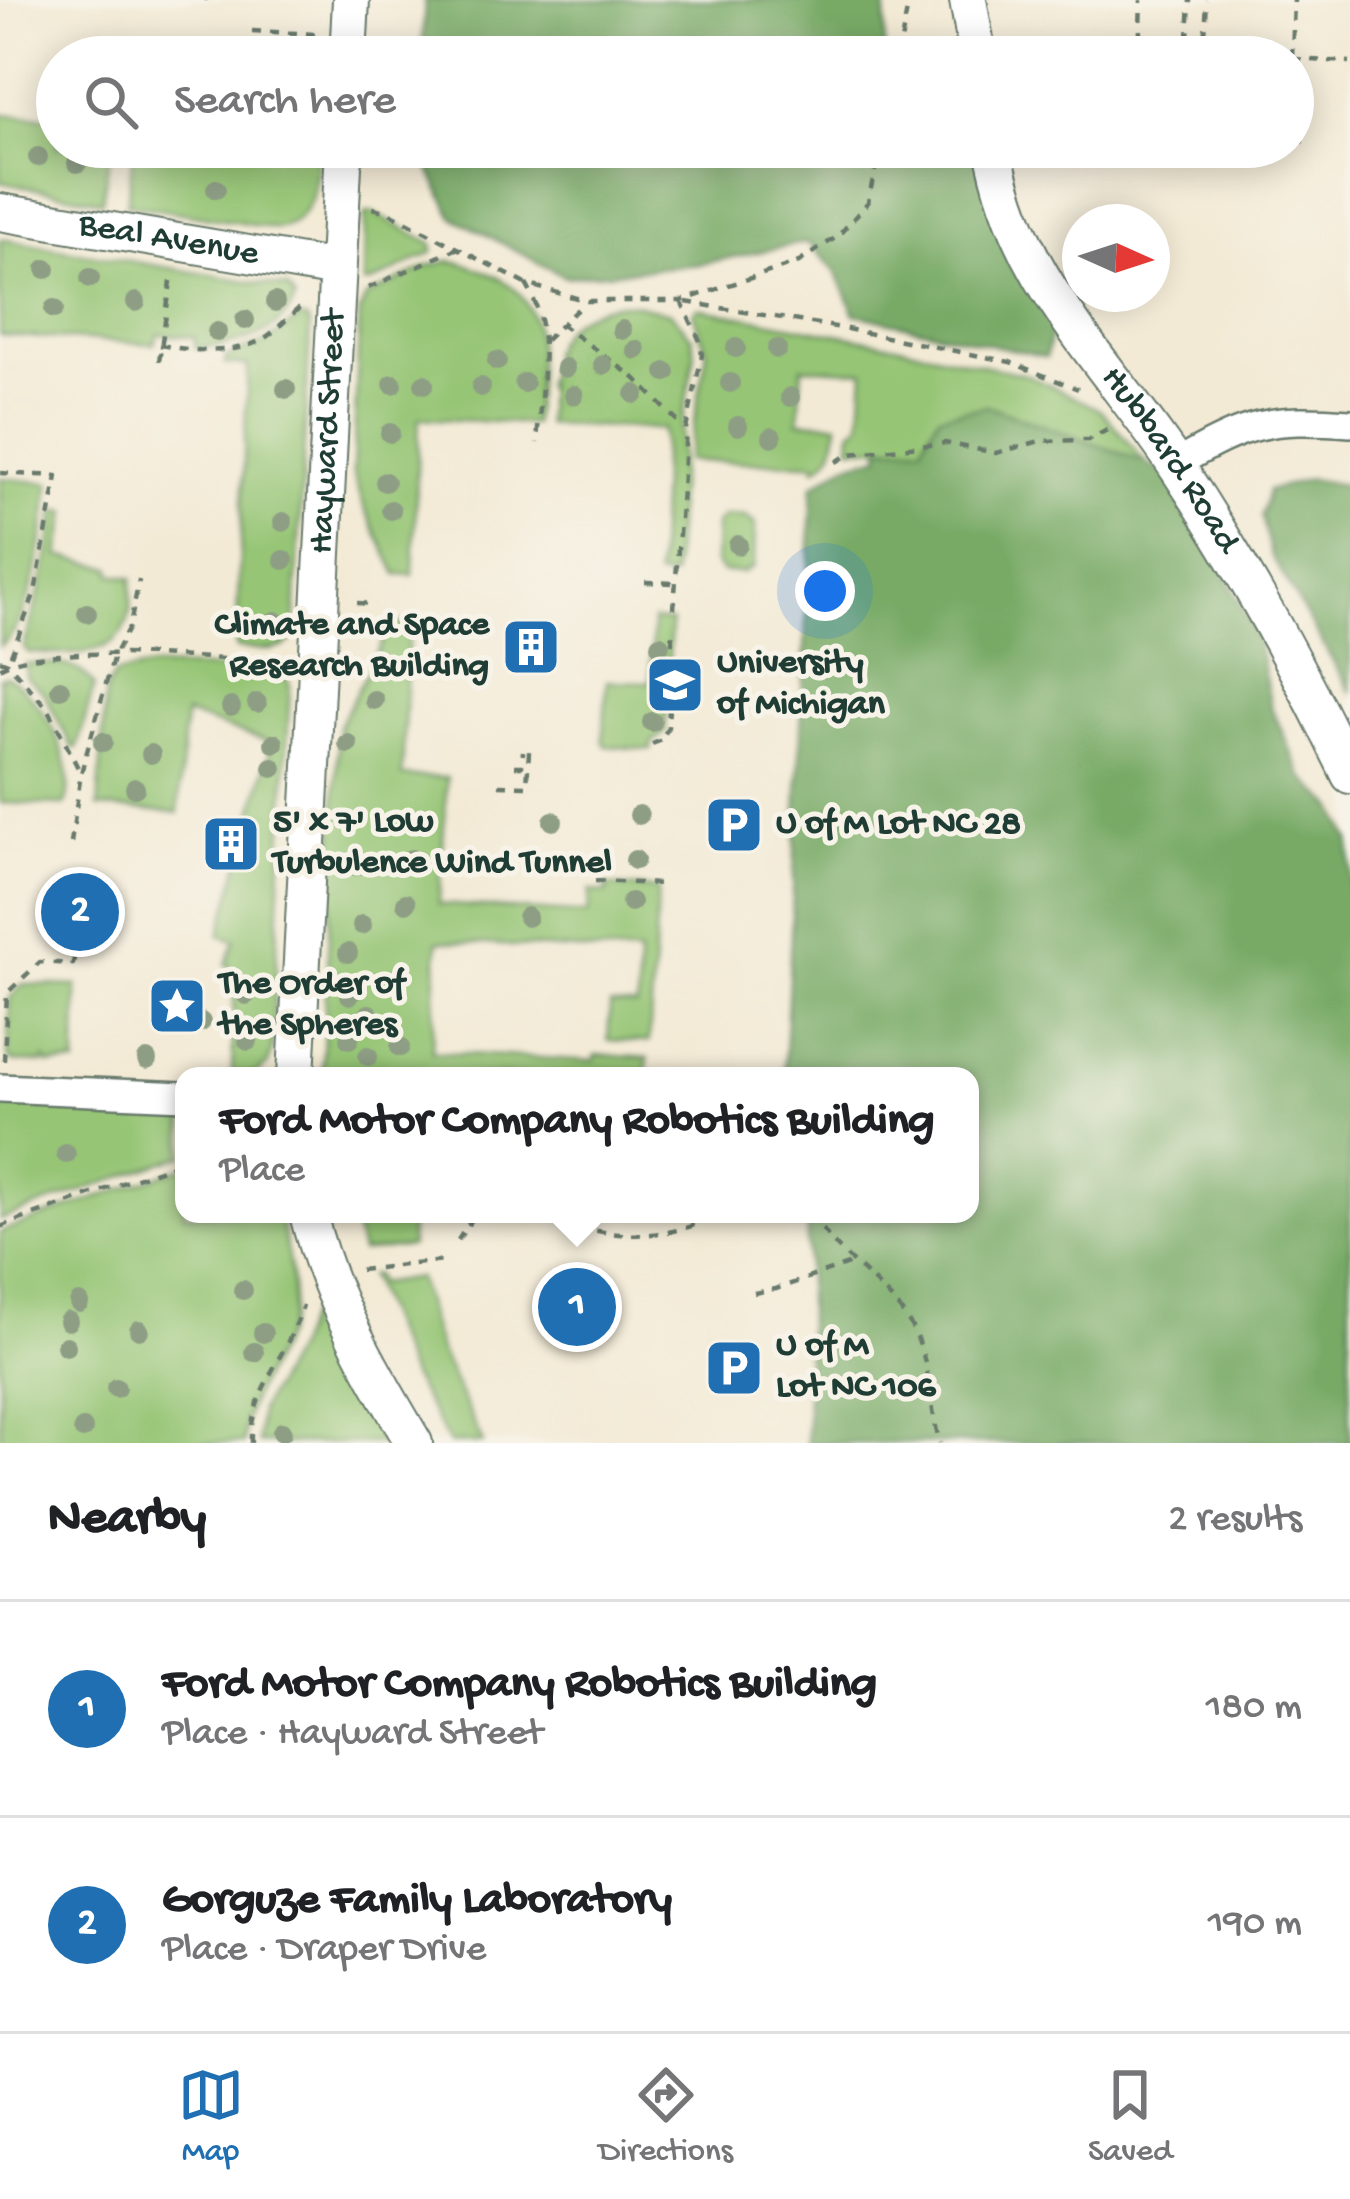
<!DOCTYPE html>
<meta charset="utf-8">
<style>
:root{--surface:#fff;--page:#f2f2f2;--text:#202124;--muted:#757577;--line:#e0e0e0;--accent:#1f6fb2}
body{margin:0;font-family:"Gochi Hand",sans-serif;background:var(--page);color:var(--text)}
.compass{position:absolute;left:1062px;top:204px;width:108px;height:108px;border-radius:50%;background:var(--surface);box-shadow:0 6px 30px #0003;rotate:93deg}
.you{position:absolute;left:825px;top:591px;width:42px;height:42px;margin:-30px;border:9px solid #fff;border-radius:50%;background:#1a73e8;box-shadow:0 0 0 18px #1a73e833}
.badge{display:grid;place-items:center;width:78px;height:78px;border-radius:50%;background:var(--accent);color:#fff;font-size:39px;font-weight:700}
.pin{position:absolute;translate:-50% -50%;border:6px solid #fff;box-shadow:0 3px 12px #0006}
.popup{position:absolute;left:175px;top:1067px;width:804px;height:156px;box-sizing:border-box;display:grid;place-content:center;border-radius:24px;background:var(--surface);filter:drop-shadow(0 3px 9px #0005);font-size:39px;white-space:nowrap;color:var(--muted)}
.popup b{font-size:45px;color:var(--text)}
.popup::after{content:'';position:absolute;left:50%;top:100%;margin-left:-24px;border:24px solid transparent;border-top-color:var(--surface)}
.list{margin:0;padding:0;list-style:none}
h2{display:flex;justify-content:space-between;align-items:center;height:156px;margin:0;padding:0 48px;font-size:51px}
h2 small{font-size:39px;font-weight:400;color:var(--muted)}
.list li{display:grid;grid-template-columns:78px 1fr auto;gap:36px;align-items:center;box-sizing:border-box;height:216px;padding:0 48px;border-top:3px solid var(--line)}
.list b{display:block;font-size:45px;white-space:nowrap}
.list p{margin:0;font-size:39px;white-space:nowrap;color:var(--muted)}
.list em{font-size:39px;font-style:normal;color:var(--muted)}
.icon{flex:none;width:66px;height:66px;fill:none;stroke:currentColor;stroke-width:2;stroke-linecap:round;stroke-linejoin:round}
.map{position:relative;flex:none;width:1350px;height:1443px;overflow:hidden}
.search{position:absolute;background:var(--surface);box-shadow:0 6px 30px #0003;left:36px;right:36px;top:36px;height:132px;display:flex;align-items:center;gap:30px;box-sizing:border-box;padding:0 42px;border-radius:66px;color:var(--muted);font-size:45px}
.sheet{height:588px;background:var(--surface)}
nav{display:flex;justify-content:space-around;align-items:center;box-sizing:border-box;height:168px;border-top:3px solid var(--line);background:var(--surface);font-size:33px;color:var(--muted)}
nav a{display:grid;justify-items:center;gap:6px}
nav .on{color:var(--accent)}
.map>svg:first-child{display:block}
.green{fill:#95c574;stroke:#5a8154;stroke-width:3}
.forest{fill:#78aa66;stroke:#4c744d;stroke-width:3}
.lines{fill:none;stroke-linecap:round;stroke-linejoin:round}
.minor-casing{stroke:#697a6c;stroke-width:32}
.tertiary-casing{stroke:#697a6c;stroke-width:40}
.path{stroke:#697a6c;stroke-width:4.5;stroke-dasharray:9 9;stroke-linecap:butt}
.minor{stroke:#fff;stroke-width:27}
.tertiary{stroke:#fff;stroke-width:36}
.tree{fill:#8e9e85}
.labels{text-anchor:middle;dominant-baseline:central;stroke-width:10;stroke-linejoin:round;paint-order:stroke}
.street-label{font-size:36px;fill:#1f3d34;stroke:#f7f3e8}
.poi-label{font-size:36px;font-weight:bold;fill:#1f3d34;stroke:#f7f3e8;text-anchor:start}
</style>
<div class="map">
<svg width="1350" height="1443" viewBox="0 0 1350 1443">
<rect width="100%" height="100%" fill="#f7f3e8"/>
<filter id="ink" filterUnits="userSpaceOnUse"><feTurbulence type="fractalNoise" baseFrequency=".00833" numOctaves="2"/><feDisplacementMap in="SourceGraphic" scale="24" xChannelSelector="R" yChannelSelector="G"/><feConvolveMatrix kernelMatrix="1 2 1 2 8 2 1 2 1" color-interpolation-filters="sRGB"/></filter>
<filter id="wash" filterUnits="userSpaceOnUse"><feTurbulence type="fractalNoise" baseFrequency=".004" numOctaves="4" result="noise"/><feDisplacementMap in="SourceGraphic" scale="48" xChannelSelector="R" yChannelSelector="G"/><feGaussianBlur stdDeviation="2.7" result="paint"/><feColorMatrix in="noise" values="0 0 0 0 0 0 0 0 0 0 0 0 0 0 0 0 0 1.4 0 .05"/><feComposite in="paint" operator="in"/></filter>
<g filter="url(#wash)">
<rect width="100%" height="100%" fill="#f3ead5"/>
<path class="green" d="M0 114 57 118V147H111L102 201 0 182Z
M134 147H318C316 182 317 218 277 229L127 204Z
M371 212 432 243 433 252 371 283H364L365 214Z
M0 239 288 288 295 299C280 338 232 346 195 348V337L158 334 154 344 0 335Z
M449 261C463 262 474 267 486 272 555 298 536 365 533 424L419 418 413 575 397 574 365 509 353 472 360 310 366 297 428 266Z
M615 304H635L671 313 692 337 695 354 682 422 673 577 657 576 663 429 546 424C547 360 543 320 615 304Z
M698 308 905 347 1030 376 1102 411 1145 462 922 447H851L852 430 861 424 864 371 802 367 799 421 838 423C836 445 835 456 816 468L815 463 687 461 707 352 693 313Z
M300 318 307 319 310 326 294 638C281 655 257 649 236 648L248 365 225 364 226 357 268 341Z
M0 478 50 483C45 522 34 625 0 646Z
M60 511 67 512 59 556 112 568V574L132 578C131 590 132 605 129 617 117 661 63 654 29 653L24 648 48 559 55 513Z
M724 516 746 517 755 524 754 566 743 573 722 572 715 563 716 524Z
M653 620 671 622 665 732 652 742 651 750 606 746 603 740 607 681 650 682Z
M409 621 402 776 447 778 439 904 588 914 590 891 607 893V886L658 889 649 1042 608 1040 610 1005 637 1006 639 954 438 941 432 1052 594 1061 596 1055 648 1058 646 1076 322 1075 339 726 390 627Z
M26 664C53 663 78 660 94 686L77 748 72 747 44 693 26 677Z
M153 667 272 670 284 673 290 685 272 1048 268 1064 256 1074 232 1072 235 972 226 964 235 940 220 935 272 743 185 714 178 813 98 807 106 690 115 674Z
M6 676C43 697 80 764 65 805L0 803V678Z
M23 984 77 986 76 1064H48L45 1059 44 1063 14 1062 8 1057 10 998Z
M0 1102 184 1113V1155L0 1220Z
M184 1167V1214H280C285 1251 300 1291 287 1328 272 1368 242 1398 244 1443H0V1232Z
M352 1214H400L409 1222 411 1246 361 1252Z
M375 1275 378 1284 418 1278 438 1348 483 1443H449L407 1369 369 1276Z
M308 1315 313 1316 382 1443H258L260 1410 294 1350Z"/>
<path class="forest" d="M425 0H886L884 57H422Z
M392 147H975L1012 266 1053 325 1046 357 855 314 835 270 807 242 700 264 565 277 453 217 426 162Z
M988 406 1145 462 1167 475 1194 512 1257 637 1271 707 1303 777 1335 808 1350 841V1443H807V1214H970V1076H784L813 485 847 464 881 455 880 447 922 446 939 415Z
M1309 479 1350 486V691L1271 555 1261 516 1268 491Z"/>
</g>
<g filter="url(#ink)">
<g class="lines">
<g class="minor-casing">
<path id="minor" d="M1176 464C1246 423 1269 417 1350 423
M0 1088 184 1096"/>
</g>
<g class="tertiary-casing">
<g id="tertiary">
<path d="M968 0 978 57"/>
<path d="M348 57 351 0"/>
<path id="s1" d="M993 147C1016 281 1108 362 1179 470 1244 568 1299 669 1350 775"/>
<path id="s2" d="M0 212 337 269"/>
<path id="s3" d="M296 1076 344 147"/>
<path d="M308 1214C329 1298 370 1369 414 1443"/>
</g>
</g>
<path class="path" d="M206 1V0
M252 31 316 34
M1184 53 1257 57
M1204 54 1207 0
M898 57 909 0
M1139 57 1141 0
M1187 57 1190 0
M1292 57 1294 0
M1293 59 1350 62
M1293 124 1302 144
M373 208 388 212 526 284 587 301H681L799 262 838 236 868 202 880 147
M526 284C555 332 540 389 537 443
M368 288 456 249
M686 302 847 329 1010 362 1078 389
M560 324 635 378 684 428
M545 340 584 303
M160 345C192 351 235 356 265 338 278 329 289 316 302 306
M159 361 172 275
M836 462 849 454 945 443 996 453 1040 441 1088 440 1109 429
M0 473 57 476 35 592 8 663
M645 582 675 583
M357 603 375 604
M674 609 686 429 702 355 700 341 681 301
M0 660 8 663 49 710 79 770
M0 668C39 641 232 660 286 664
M652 744 662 740 668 727 673 627
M515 766H522L523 751
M499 785 527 786 529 751H523
M71 843 81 773 114 655 130 625 139 580
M595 881 661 884
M4 1061 7 993 40 962 73 964 74 958
M428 1214 437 1223
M545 1214C598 1239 666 1244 718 1214
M813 1214C837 1259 886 1282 911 1326 932 1363 928 1403 940 1443
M0 1227 184 1161
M458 1240 475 1214
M360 1270 442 1261
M754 1293 776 1289 851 1263
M251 1443C249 1391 289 1354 303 1305"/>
<use href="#minor" class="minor"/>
<use href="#tertiary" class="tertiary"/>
</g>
<g class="tree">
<circle cx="38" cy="157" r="10"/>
<circle cx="77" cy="163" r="10"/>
<circle cx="216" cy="189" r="10"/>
<circle cx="46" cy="269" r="10"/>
<circle cx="90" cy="278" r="10"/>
<circle cx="136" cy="302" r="10"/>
<circle cx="275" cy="302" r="10"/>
<circle cx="54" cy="309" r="10"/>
<circle cx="245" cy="320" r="10"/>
<circle cx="622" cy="330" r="10"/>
<circle cx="217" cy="332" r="10"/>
<circle cx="736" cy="348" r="10"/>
<circle cx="777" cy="349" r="10"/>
<circle cx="636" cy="350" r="10"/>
<circle cx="497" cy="361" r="10"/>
<circle cx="603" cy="365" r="10"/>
<circle cx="565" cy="368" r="10"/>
<circle cx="666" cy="372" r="10"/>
<circle cx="524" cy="383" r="10"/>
<circle cx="730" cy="383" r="10"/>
<circle cx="393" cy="384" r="10"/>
<circle cx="424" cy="384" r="10"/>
<circle cx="481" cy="387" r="10"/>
<circle cx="286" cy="389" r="10"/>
<circle cx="635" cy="394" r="10"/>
<circle cx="574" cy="395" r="10"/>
<circle cx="790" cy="397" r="10"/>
<circle cx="738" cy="426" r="10"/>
<circle cx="390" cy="433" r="10"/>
<circle cx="772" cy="437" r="10"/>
<circle cx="385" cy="482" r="10"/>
<circle cx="391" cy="510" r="10"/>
<circle cx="283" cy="522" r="10"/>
<circle cx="738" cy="545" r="10"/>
<circle cx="284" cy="560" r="10"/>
<circle cx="87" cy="613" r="10"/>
<circle cx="275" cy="621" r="10"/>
<circle cx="660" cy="645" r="10"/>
<circle cx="383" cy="667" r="10"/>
<circle cx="659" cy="669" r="10"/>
<circle cx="60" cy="689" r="10"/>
<circle cx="374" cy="700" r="10"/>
<circle cx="257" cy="703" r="10"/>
<circle cx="231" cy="707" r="10"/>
<circle cx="652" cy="722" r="10"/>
<circle cx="103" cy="742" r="10"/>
<circle cx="274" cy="743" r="10"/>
<circle cx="348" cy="744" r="10"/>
<circle cx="151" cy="754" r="10"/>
<circle cx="273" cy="768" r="10"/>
<circle cx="135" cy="788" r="10"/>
<circle cx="639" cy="815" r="10"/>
<circle cx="415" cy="820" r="10"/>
<circle cx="553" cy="821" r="10"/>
<circle cx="411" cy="859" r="10"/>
<circle cx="635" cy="860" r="10"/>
<circle cx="596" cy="862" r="10"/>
<circle cx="356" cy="866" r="10"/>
<circle cx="631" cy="902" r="10"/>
<circle cx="406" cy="903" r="10"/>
<circle cx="527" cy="917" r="10"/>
<circle cx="362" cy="925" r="10"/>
<circle cx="348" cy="953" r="10"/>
<circle cx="246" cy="995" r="10"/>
<circle cx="350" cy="995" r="10"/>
<circle cx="369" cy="1014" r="10"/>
<circle cx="201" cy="1022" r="10"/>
<circle cx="349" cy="1039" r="10"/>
<circle cx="248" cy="1041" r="10"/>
<circle cx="400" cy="1047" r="10"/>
<circle cx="368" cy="1056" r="10"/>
<circle cx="147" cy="1060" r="10"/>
<circle cx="66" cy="1154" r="10"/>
<circle cx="243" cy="1290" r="10"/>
<circle cx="79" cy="1303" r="10"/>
<circle cx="68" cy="1321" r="10"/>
<circle cx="139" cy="1330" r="10"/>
<circle cx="263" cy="1333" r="10"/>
<circle cx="66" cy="1346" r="10"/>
<circle cx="254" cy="1352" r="10"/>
<circle cx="116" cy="1388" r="10"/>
<circle cx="83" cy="1429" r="10"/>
<circle cx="282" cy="1432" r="10"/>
</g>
</g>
<defs>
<g id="building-square" transform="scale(3)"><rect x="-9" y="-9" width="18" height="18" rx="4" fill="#1f6fb2" stroke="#f7f3e8"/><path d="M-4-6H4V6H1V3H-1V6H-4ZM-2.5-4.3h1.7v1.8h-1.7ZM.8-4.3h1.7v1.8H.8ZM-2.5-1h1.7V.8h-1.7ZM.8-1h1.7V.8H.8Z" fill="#fff"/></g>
<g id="university-square" transform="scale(3)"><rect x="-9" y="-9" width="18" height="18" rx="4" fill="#1f6fb2" stroke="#f7f3e8"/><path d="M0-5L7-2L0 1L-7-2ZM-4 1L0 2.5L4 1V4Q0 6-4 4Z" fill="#fff"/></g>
<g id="parking-square" transform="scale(3)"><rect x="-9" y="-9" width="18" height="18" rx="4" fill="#1f6fb2" stroke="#f7f3e8"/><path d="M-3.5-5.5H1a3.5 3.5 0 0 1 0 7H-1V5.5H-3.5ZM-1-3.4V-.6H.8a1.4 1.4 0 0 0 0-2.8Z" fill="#fff"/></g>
<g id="sight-square" transform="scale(3)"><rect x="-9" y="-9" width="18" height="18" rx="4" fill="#1f6fb2" stroke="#f7f3e8"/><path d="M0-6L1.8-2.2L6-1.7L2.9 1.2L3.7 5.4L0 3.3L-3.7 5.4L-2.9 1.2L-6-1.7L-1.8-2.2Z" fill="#fff"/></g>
</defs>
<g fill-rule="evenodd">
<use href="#building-square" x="531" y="647"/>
<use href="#university-square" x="675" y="685"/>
<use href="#parking-square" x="734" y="825"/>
<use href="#building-square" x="231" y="844"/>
<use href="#sight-square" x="177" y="1006"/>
<use href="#parking-square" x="734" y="1368"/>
</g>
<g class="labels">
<g class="street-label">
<text stroke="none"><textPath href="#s2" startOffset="171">Beal Avenue</textPath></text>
<text stroke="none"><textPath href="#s3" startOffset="645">Hayward Street</textPath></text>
<text stroke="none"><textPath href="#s1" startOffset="363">Hubbard Road</textPath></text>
</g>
<g class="poi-label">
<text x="489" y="626" text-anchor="end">Climate and Space<tspan x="489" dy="41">Research Building</tspan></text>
<text x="717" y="664">University<tspan x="717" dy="41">of Michigan</tspan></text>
<text x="273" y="823">5' x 7' Low<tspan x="273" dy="41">Turbulence Wind Tunnel</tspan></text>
<text x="776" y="825">U of M Lot NC 28</text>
<text x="219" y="985">The Order of<tspan x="219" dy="41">the Spheres</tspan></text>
<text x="776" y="1347">U of M<tspan x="776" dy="41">Lot NC 106</tspan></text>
</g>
</g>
</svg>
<svg class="compass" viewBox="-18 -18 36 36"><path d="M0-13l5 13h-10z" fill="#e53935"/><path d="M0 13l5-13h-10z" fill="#757577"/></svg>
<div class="you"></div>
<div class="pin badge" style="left:577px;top:1307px">1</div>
<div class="popup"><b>Ford Motor Company Robotics Building</b>Place</div>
<div class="pin badge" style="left:80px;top:912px">2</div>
<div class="search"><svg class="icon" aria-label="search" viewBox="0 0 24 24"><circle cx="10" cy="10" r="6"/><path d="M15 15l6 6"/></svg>Search here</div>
</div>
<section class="sheet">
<h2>Nearby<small>2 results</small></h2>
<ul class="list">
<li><span class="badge">1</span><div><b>Ford Motor Company Robotics Building</b><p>Place · Hayward Street</p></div><em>180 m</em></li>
<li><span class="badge">2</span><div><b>Gorguze Family Laboratory</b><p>Place · Draper Drive</p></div><em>190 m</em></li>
</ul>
</section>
<nav>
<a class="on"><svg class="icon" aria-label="map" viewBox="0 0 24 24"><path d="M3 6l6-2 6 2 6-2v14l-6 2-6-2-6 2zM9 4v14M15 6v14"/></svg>Map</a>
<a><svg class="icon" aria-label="directions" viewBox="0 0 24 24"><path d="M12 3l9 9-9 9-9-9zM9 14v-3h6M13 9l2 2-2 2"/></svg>Directions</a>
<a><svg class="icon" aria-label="saved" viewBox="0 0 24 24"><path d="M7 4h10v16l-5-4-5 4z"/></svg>Saved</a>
</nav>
